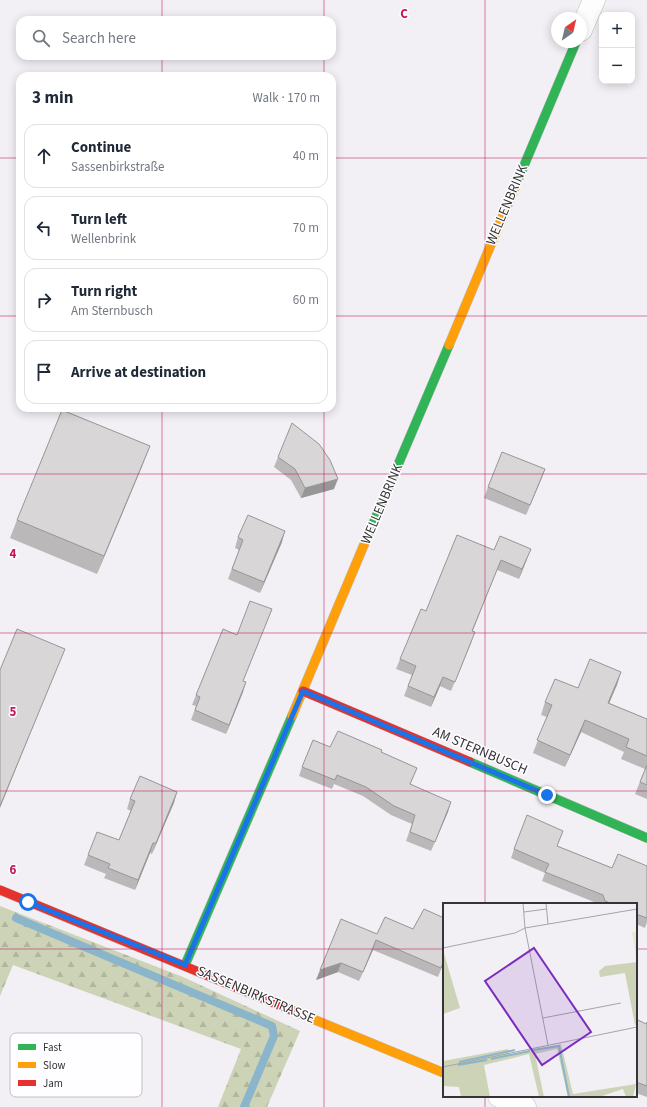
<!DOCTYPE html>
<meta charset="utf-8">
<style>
:root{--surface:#fff;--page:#f6f6f7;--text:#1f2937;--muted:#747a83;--line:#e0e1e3}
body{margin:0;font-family:"Source Sans 3",sans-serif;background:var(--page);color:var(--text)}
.controls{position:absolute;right:12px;top:12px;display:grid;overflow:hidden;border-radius:8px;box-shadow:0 2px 10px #0003}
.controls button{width:36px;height:36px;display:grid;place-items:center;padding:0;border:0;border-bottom:1px solid var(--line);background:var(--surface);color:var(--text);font:20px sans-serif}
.compass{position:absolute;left:551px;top:12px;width:36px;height:36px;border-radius:50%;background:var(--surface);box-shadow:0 2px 10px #0003;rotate:34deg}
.stop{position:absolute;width:12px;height:12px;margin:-9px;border:3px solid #1a73e8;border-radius:50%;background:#fff}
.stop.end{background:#1a73e8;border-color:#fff;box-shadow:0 1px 4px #0008}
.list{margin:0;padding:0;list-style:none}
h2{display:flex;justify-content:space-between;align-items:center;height:52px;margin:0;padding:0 16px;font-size:17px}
h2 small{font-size:13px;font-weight:400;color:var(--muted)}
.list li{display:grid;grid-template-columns:26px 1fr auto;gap:12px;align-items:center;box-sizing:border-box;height:64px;margin:0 8px 8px;padding:0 8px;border:1px solid var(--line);border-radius:12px}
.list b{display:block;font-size:15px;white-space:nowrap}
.list p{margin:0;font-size:13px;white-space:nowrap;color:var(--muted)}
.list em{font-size:13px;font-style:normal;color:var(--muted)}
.icon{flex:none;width:22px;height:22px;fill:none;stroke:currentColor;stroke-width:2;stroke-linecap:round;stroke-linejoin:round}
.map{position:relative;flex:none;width:647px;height:1107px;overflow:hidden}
.search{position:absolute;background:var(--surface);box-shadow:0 2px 10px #0003;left:16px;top:16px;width:320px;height:44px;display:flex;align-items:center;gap:10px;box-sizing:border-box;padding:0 14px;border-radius:12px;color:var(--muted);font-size:15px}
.panel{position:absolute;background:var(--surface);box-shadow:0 2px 10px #0003;left:16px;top:72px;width:320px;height:340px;border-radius:12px}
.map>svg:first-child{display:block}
.forest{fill:url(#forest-firs)}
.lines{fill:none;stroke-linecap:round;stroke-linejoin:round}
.stream{stroke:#8ab5ca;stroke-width:8}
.street-casing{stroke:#bebcbf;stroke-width:23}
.fast-casing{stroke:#bebcbf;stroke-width:10}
.slow-casing{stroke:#bebcbf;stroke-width:10}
.jam-casing{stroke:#bebcbf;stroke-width:10}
.street{stroke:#fdfdfd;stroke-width:22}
.fast{stroke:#30b455;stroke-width:9}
.slow{stroke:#ff9f0a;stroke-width:9}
.jam{stroke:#e5322d;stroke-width:9}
.wall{fill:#bab8b9}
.shaded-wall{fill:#979696}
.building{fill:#d8d6d7;stroke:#979696}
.route{stroke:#1a73e8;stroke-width:5}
.grid{fill:none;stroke:#c2185b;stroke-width:1;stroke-opacity:0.55}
.labels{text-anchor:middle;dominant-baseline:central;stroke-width:3;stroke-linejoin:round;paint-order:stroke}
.street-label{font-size:14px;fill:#353335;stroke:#fefdff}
.inset-river{fill:none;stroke:#8ab5ca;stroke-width:2}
.inset-road{fill:none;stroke:#a6a4a8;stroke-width:1}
.view{fill:#7b2cbf;fill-opacity:0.15;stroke:#7b2cbf;stroke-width:2}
.inset-edge{fill:none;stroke:#353335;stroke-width:2}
.key{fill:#fefdff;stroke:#c2c0c2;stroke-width:1}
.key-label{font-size:11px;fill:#353335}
.grid-label{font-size:13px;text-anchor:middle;font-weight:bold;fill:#c2185b;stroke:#fefdff;stroke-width:3;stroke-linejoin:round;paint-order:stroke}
</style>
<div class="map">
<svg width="647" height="1107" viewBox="0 0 647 1107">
<defs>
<pattern id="forest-firs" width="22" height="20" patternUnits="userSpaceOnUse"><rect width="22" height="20" fill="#cdd3b6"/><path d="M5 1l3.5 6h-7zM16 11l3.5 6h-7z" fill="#b1b69d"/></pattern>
</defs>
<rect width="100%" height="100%" fill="#f2f0f4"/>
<path class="forest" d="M0 906 183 977 300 1031 267 1107H218L241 1049 13 965 0 996Z"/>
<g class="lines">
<path class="stream" d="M16 918 272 1026 274 1036 244 1107"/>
<g class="street-casing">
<path id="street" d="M581 30 594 0
M499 1096 525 1107"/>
</g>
<g class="fast-casing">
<path id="fast" d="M515 187 576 42
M366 540 449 345
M470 762 647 838
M185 965 292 716"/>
</g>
<g class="slow-casing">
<path id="slow" d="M449 345 515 187
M292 716 366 540
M291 1010 444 1073"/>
</g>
<g class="jam-casing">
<path id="jam" d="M303 691 470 762
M0 890 291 1010"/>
</g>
<use href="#street" class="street"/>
<use href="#fast" class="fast"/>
<use href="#slow" class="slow"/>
<use href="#jam" class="jam"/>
</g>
<path class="wall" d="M278 457 334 489 301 498 291 480 274 467Z
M143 464 97 574 10 538 17 520Z
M545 469 526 515 484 498 488 487Z
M238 537 282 542 260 593 228 579 239 550 235 548Z
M494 550 527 559 519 579 497 570 472 631V641L451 691 440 686 431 707 404 696 412 675 396 669 400 659 426 611Z
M272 609 243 681V692L226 734 191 720 196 706 192 705 196 695 237 635Z
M621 672 609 703 647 719V799L635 794 645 769 621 759 624 752 581 732 565 767 533 753 547 717 541 715 545 702 578 688Z
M381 752 417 768 410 785 448 812 431 851 406 841 412 824 391 815 363 796 334 784 332 789 299 776 302 767Z
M177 792 152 854 150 853 135 890 104 878 106 874 84 865 88 855 119 840 131 811 127 809 130 799Z
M557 846 612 868 647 866V922L645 928 636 924V904H599L542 881 545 873 511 858 514 849Z
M444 918V968L442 967 438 977 373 950 359 981 338 972 316 980 377 934 413 929Z
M636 1019 646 1024 647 1022V1097L636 1093Z"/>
<path class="shaded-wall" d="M150 446 143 464 97 574 104 556Z
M545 469 541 480 526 515 530 505Z
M338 479 334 489 301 498 305 488Z
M285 531 282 542 260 593 264 582Z
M531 549 519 579 522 569Z
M501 560 469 640 472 631Z
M65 649 59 663 0 808V806Z
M621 672 617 685 604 715 608 703Z
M443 677 440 686 431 707 434 697Z
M246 682 243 692 226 734 229 725Z
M585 720 581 732 565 767 570 755Z
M177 792 174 803 152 854 156 843Z
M451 802 448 812 431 851 435 842Z
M153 843 150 853 135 890 138 880Z
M376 940 373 950 359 981 363 972Z
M341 963 338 972 316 980 320 970Z"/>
<path class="building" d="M62 410 150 446 104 556 17 520Z
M292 423 319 444 330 460 338 479 305 488 295 469 278 457Z
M502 452 545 469 530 505 488 487Z
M248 515 285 531 264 582 232 569 243 540 238 537Z
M457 535 494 550 500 536 531 549 522 569 501 560 472 631 475 632 455 682 443 677 434 697 408 686 416 666 400 659 421 609 426 611Z
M250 601 272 609 243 681 246 682 229 725 195 710 200 697 196 695 223 629 237 635Z
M17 629 65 649 0 806V670Z
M590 659 621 672 608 703 647 719V756L626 747 629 739 585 720 570 755 537 740 552 705 545 702 555 679 578 688Z
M338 731 382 750 381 752 417 768 410 784 451 802 435 842 410 832 415 815 394 806 366 787 337 775 335 780 302 767 313 740 330 747Z
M647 765V785L640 782Z
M140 776 177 792 156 843H153L138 880 108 868 110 864 88 855 97 832 119 840 135 801 130 799Z
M527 815 563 831 557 846 612 868 618 854 647 866V918L636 914V904H613L605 901 603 895 545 872 549 864 514 849Z
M424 909 444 918V960L441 968 376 940 363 972 341 963 320 970 341 919 377 934 385 917 413 929Z
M636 1019 646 1024 647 1022V1086L636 1082V1054L637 1051 636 1050Z"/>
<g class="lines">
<path class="route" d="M28 902 185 965 303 691 547 795"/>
</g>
<path class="grid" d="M162 0V20M324 0V20M485 0V904M162 56V76M324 56V76M0 158H20M332 158H647M0 316H20M332 316H647M162 408V1107M324 408V1107M0 474H647M0 633H647M0 791H647M0 949H444M636 949H647M485 1096V1107"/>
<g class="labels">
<g class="street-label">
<text transform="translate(507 205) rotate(-67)">WELLENBRINK</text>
<text transform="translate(382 504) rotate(-67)">WELLENBRINK</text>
<text transform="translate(480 751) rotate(23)">AM STERNBUSCH</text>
<text transform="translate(256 995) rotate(23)">SASSENBIRKSTRASSE</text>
</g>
</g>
<g transform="translate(443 903)">
<rect width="194" height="194" fill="#f2f0f4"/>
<path d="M0 47 17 105 0 111ZM194 59V122H192L182 70 157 74 156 68 162 63ZM118 141 130 191 193 181 190 194H183L180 186 156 194H125L114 146 92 151 101 194H96L86 151 41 162 47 194H18L16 184 0 183V158L65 146 67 152Z" fill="#cdd3b6"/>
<path d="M189 29H194V60Z" fill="#e5e9d1"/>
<path class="inset-river" d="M90 147 116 143 126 194M48 156 87 148M16 159 72 147M15 162 44 157"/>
<path class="inset-road" d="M80 0 82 25 105 142M103 0 105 21M81 9 103 6M0 45 72 30 82 25 194 6M100 115 178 100M0 164 194 124"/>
<path class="view" d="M91 45 148 129 99 162 42 78Z"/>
<rect width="194" height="194" class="inset-edge"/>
</g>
<rect x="10" y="1033" width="132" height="64" rx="6" class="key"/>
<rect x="18" y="1044" width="18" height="6" fill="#30b455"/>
<rect x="18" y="1062" width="18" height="6" fill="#ff9f0a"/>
<rect x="18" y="1080" width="18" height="6" fill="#e5322d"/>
<g class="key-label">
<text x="43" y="1051">Fast</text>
<text x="43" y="1069">Slow</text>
<text x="43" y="1087">Jam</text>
</g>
<g class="grid-label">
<text x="404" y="18">C</text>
<text x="13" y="558">4</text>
<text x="13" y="716">5</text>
<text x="13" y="874">6</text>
</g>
</svg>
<div class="controls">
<button>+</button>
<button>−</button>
</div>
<svg class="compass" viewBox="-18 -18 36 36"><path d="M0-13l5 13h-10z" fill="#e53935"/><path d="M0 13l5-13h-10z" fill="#747a83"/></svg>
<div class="stop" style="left:28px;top:902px"></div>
<div class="stop end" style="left:547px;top:795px"></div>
<div class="search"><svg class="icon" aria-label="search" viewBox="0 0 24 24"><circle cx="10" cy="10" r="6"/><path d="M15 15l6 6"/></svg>Search here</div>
<section class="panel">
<h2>3 min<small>Walk · 170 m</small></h2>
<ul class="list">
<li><svg class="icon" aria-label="ahead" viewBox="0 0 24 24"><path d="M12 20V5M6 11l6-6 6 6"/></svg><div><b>Continue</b><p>Sassenbirkstraße</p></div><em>40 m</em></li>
<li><svg class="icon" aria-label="left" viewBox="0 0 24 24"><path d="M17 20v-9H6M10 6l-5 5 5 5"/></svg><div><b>Turn left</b><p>Wellenbrink</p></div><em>70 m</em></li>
<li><svg class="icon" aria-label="right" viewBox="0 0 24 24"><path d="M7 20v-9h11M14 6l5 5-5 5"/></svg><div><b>Turn right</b><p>Am Sternbusch</p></div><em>60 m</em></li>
<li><svg class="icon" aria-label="arrive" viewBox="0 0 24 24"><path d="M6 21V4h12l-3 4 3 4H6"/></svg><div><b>Arrive at destination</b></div></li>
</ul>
</section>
</div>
